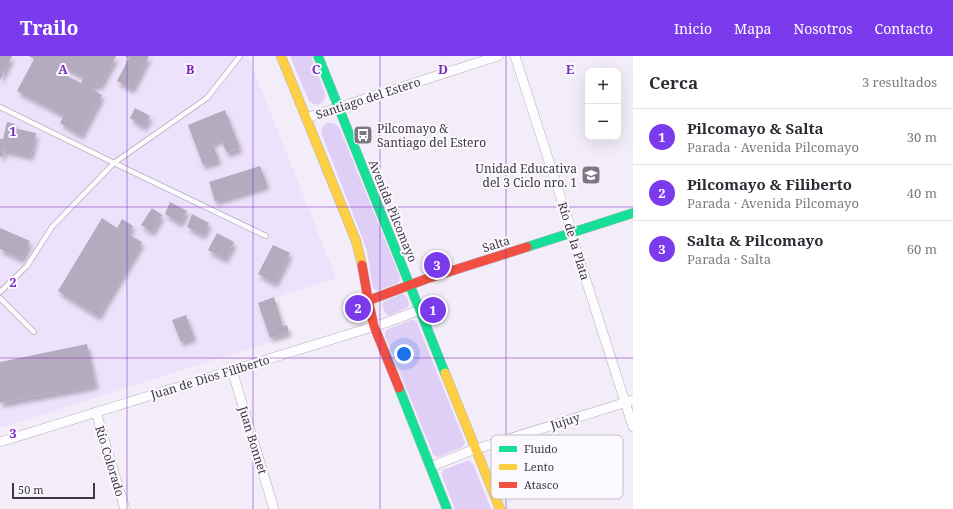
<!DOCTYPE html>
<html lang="es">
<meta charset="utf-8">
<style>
:root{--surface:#fff;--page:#f7f7f7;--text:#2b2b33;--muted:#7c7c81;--line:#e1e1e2;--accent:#7c3aed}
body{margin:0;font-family:"Noto Serif",serif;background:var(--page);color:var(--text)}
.controls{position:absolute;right:12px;top:12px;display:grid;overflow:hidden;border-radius:8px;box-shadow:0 4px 16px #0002}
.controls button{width:36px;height:36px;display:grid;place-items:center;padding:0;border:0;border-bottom:1px solid var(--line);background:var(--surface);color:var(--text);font:20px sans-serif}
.scale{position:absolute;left:12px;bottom:10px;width:83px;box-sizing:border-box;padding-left:4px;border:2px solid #3d3843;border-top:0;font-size:11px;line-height:14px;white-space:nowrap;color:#3d3843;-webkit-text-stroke:3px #fbf8fe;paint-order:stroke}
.you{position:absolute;left:404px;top:298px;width:14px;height:14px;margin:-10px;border:3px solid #fff;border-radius:50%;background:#1a73e8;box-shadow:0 0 0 6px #1a73e833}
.badge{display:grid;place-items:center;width:26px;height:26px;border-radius:50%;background:var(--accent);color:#fff;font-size:13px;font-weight:700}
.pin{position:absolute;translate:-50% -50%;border:2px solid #fff;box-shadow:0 1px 4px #0006}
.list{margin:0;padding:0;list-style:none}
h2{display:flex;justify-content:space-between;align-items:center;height:52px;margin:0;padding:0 16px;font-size:17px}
h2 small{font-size:13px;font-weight:400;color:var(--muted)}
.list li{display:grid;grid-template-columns:26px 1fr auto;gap:12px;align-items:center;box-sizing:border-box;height:56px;padding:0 16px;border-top:1px solid var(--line)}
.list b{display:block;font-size:15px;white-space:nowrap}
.list p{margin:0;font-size:13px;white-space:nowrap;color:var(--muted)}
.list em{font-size:13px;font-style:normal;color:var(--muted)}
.map{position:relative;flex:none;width:633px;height:453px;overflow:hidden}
header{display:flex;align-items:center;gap:24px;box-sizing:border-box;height:56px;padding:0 20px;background:var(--accent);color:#fff}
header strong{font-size:19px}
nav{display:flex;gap:22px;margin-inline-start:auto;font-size:14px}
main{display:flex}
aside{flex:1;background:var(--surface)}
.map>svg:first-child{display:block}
.built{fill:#ede2fb}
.green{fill:#dfcef5}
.building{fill:#b4abbf;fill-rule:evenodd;filter:url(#shadow)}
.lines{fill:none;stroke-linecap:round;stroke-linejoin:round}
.lane-casing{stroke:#b4b0bb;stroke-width:6}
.street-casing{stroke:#b4b0bb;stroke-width:10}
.fast-casing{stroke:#b4b0bb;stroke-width:10}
.slow-casing{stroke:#b4b0bb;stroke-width:10}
.jam-casing{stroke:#b4b0bb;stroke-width:10}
.lane{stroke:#fdfcfe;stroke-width:4.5}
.street{stroke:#fdfcfe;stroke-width:9}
.fast{stroke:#16e098;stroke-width:9}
.slow{stroke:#ffcf43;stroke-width:9}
.jam{stroke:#f24e42;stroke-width:9}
.grid{fill:none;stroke:#7b2cbf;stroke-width:1;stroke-opacity:0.55}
.labels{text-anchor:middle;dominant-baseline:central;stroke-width:4;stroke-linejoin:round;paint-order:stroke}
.street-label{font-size:12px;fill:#3d3843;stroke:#fbf8fe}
.poi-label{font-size:12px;fill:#3d3843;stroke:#fbf8fe;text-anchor:start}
.key{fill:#fbf8fe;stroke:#c2bec6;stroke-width:1}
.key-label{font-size:11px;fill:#3d3843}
.grid-label{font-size:13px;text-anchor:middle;font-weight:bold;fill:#7b2cbf;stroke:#fbf8fe;stroke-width:4;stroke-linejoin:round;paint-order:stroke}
</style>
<header>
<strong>Trailo</strong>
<nav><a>Inicio</a><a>Mapa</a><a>Nosotros</a><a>Contacto</a></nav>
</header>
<main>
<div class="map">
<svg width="633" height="453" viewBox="0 0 633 453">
<defs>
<filter id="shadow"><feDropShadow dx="2.5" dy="4.5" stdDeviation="2" flood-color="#0004"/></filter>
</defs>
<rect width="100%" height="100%" fill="#f2edf9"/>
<path class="built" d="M0 0H248L336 222 259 247 271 286 0 372Z"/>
<path class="green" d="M290 0H311L325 37C326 48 317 52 309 45Z
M327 67C332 66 335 67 339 71L400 221V224L398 227 377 235 373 232 367 195 362 181 322 79C321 74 322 70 327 67Z
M402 238C407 239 410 246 408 251L391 259C385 260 382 253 383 247L385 245Z
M411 264H415L417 267 465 386 464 389 462 391 438 401 435 400 433 398 385 280V277L386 274Z
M467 405H470L473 408 491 453H455L442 420V417L443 414Z"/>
<path class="building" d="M0 0H12L0 24Z
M29 0H116L100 30 95 28 92 33 102 39 81 79 60 67 64 59 17 35 34 3ZM62 10 84 21 81 27 59 16Z
M125 0H149L132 33 117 25 129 2Z
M135 52 150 60 144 71 130 62Z
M225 54 240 92 227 97 221 83 212 87 219 104 203 109 188 69Z
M7 66 15 68 14 72 36 77 31 100 4 94 3 100 0 101V83H3Z
M260 110 267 129 215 145 209 126Z
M170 146 187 155 180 167 165 158Z
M152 152 162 159 152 176 141 169Z
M192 158 209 167 203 179 187 171Z
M102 162 117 172 122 163 133 170 128 178 142 186 98 260 58 235Z
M0 172 30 185 22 203 0 193Z
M217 177 234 186 225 203 208 194Z
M273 189 290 197 275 227 258 218Z
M274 241 283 270 287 269 289 276 270 282 258 247Z
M186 259 194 281 181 286 172 264Z
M87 288 96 329 0 347V306Z"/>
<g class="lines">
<g class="lane-casing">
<path id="lane" d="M0 51 114 107 266 180
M0 236 27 210 52 171 114 107 207 42 240 0
M0 242 34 276"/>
</g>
<g class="street-casing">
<path id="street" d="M515 0 568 164 576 193 633 371
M306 62 498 0
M232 314 274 453
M96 356 125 453
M0 386 385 267 420 254
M430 411 470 395 633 344"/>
</g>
<g class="fast-casing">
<path id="fast" d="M318 0 445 317
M527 191 633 157
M399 332 447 453"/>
</g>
<g class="slow-casing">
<path id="slow" d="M281 0 356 185 362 209
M445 317 500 453"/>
</g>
<g class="jam-casing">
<path id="jam" d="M362 209 369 249 374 270 399 332
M367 245 426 223 527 191"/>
</g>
<use href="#lane" class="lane"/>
<use href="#street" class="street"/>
<use href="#fast" class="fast"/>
<use href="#slow" class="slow"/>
<use href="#jam" class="jam"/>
</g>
<path class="grid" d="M127 0V453M253 0V453M380 0V453M506 0V453M0 151H633M0 302H633"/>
<defs>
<g id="bus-square" transform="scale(1)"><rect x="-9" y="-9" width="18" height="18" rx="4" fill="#7c7783" stroke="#fbf8fe"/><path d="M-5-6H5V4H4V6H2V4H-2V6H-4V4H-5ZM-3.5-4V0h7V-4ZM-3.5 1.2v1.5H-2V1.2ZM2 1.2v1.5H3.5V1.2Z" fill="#fff"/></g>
<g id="school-square" transform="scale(1)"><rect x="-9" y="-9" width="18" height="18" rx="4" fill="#7c7783" stroke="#fbf8fe"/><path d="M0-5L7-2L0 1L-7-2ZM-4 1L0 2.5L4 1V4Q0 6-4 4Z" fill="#fff"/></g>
</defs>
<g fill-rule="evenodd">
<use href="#bus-square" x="363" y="79"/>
<use href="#school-square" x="591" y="119"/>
</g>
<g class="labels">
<g class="street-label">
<text transform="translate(368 42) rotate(-18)">Santiago del Estero</text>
<text transform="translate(393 155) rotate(68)">Avenida Pilcomayo</text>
<text transform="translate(574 185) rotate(73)">Río de la Plata</text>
<text transform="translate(496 188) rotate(-18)">Salta</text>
<text transform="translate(210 321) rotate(-17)">Juan de Dios Filiberto</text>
<text transform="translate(565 365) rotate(-17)">Jujuy</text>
<text transform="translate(253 384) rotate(73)">Juan Bonnet</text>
<text transform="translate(110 405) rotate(73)">Río Colorado</text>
</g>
<g class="poi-label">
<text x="377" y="72">Pilcomayo &amp;<tspan x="377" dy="14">Santiago del Estero</tspan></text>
<text x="577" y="112" text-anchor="end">Unidad Educativa<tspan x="577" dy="14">del 3 Ciclo nro. 1</tspan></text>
</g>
</g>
<rect x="491" y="379" width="132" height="64" rx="6" class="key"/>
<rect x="499" y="390" width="18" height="6" fill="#16e098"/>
<rect x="499" y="408" width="18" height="6" fill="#ffcf43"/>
<rect x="499" y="426" width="18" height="6" fill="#f24e42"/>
<g class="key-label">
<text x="524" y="397">Fluido</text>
<text x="524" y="415">Lento</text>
<text x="524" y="433">Atasco</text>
</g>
<g class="grid-label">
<text x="63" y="18">A</text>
<text x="190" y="18">B</text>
<text x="316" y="18">C</text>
<text x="443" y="18">D</text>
<text x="570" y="18">E</text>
<text x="13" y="80">1</text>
<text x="13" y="231">2</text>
<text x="13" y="382">3</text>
</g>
</svg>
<div class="controls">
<button>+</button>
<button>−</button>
</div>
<div class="scale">50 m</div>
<div class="you"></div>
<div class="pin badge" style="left:433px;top:254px">1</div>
<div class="pin badge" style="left:358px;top:252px">2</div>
<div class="pin badge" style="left:437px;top:209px">3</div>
</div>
<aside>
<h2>Cerca<small>3 resultados</small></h2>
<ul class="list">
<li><span class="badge">1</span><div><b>Pilcomayo &amp; Salta</b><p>Parada · Avenida Pilcomayo</p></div><em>30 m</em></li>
<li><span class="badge">2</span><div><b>Pilcomayo &amp; Filiberto</b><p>Parada · Avenida Pilcomayo</p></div><em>40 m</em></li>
<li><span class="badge">3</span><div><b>Salta &amp; Pilcomayo</b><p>Parada · Salta</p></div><em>60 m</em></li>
</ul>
</aside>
</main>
